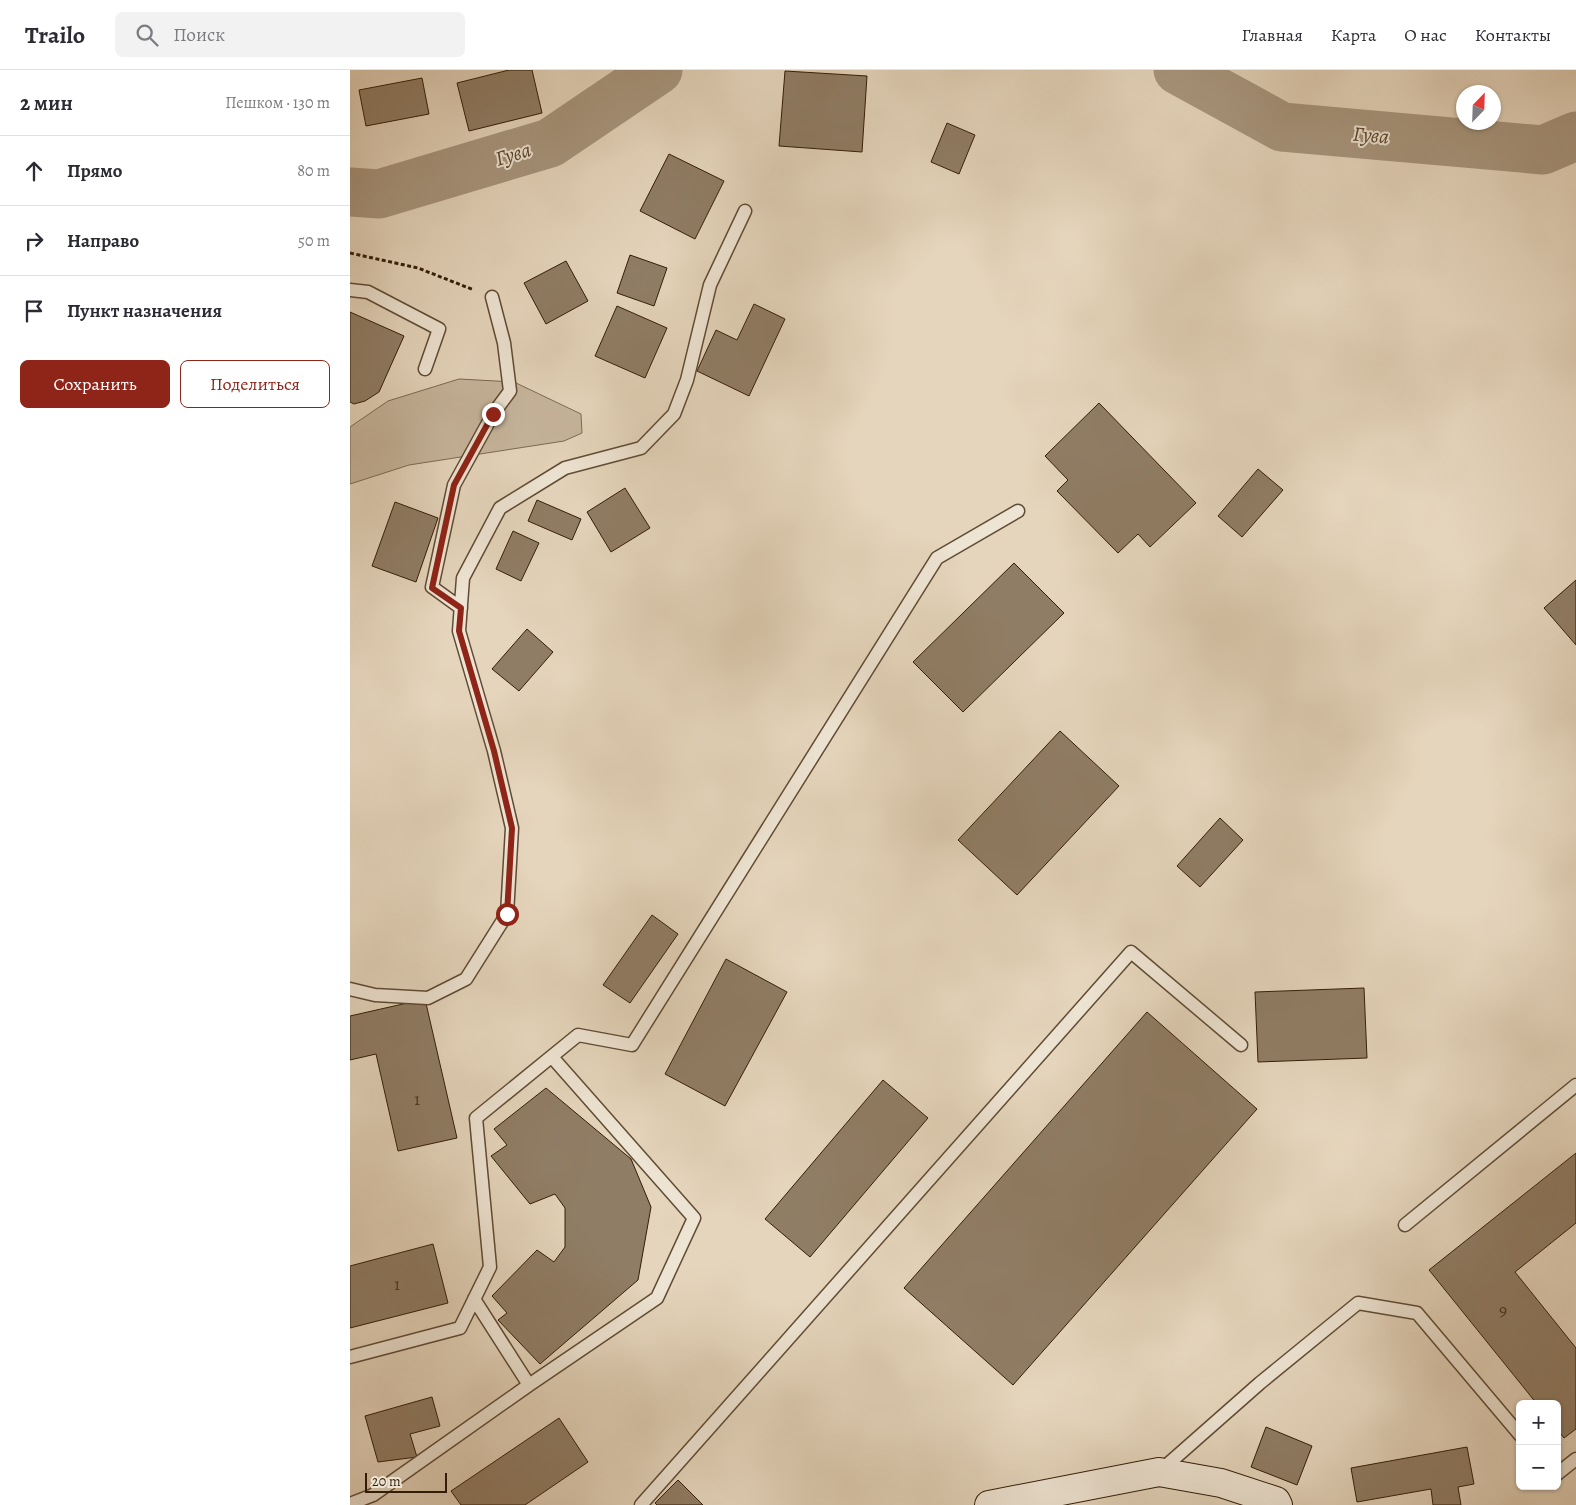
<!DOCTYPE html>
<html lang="ru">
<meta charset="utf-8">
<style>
:root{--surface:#fff;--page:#f2f2f3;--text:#2b2b33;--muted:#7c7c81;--line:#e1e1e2;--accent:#8f2418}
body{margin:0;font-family:Alegreya,serif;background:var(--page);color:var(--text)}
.controls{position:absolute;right:15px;bottom:15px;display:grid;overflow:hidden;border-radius:8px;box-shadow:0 1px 4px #0004}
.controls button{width:45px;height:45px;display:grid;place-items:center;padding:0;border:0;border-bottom:1px solid var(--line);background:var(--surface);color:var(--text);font:25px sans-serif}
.compass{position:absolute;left:1106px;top:15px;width:45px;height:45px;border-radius:50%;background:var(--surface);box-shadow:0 1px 4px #0004;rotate:23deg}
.scale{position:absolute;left:15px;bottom:12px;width:82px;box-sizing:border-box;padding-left:5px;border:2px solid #331d06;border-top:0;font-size:14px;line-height:18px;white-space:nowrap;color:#331d06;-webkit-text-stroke:4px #eee4d3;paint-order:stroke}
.stop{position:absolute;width:15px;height:15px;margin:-11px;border:4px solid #8f2418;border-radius:50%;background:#fff}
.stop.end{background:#8f2418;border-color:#fff;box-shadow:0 1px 5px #0008}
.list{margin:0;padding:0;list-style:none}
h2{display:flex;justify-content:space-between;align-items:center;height:65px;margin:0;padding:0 20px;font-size:21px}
h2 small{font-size:16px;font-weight:400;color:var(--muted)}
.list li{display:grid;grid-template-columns:32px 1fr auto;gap:15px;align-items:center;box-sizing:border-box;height:70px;padding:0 20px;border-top:1px solid var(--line)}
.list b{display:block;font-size:19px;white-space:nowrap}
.list em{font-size:16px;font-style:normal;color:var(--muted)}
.actions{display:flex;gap:10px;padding:15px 20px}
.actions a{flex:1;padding:11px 0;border:1px solid var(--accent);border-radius:8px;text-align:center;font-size:18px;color:var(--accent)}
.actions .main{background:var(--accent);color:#fff}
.icon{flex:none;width:28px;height:28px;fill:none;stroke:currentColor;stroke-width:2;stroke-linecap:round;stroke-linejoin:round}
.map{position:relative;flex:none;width:1226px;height:1435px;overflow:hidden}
header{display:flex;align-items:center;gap:30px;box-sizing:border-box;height:70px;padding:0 25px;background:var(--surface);border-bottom:1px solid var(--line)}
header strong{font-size:24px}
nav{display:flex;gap:28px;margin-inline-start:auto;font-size:18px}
.search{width:350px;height:45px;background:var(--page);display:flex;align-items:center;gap:12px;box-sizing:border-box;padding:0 18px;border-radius:8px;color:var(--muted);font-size:19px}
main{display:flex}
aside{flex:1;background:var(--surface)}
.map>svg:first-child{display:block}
.green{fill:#c7b69d;stroke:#7d6a52}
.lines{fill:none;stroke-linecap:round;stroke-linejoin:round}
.river{stroke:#a8967e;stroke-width:49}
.building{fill:#907d65;stroke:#331d06}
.lane-casing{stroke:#604b34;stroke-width:15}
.secondary-casing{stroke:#331d06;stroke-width:30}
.path{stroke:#331d06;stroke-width:3;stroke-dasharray:4 2.5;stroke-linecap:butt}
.lane{stroke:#eee4d3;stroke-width:12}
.secondary{stroke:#eee4d3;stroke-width:28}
.route{stroke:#8f2418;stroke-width:6}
.labels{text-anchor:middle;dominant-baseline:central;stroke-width:4;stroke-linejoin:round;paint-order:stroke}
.number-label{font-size:18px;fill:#4a351e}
.water-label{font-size:21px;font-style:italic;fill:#5c4730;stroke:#eee4d3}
</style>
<header>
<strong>Trailo</strong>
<div class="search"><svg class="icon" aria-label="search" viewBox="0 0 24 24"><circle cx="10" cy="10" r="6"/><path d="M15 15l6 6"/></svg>Поиск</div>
<nav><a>Главная</a><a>Карта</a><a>О нас</a><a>Контакты</a></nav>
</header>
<main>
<aside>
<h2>2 мин<small>Пешком · 130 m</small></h2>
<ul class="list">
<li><svg class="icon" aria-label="ahead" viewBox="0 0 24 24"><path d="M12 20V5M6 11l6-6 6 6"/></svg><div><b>Прямо</b></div><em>80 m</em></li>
<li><svg class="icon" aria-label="right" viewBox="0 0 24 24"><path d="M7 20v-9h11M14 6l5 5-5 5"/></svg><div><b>Направо</b></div><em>50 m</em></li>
<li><svg class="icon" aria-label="arrive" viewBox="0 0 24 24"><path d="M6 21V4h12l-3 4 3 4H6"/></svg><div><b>Пункт назначения</b></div></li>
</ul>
<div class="actions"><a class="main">Сохранить</a><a>Поделиться</a></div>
</aside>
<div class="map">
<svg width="1226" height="1435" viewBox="0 0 1226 1435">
<rect width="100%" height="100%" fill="#e5d5bc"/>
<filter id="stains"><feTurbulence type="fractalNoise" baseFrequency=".004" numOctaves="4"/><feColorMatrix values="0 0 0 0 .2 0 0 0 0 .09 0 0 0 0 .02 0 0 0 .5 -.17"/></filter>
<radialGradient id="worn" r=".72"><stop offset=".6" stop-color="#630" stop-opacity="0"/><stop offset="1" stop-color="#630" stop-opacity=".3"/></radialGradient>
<path class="green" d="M109 309 164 312 231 344 232 363 214 371 59 395 0 414V357L38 331Z"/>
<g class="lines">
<path class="river" d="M828 0 932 57 1193 80 1226 66
M0 122 29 124 200 73 308 0"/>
</g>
<path class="building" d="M159 0H182L192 43 119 61 107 13Z
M435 1 517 6 512 82 429 76Z
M72 8 79 44 16 56 9 20Z
M597 53 625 65 609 104 581 92Z
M319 84 374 111 345 169 290 141Z
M280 185 317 198 304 236 267 223Z
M216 191 238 231 196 254 174 213Z
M404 234 435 249 399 326 347 301 366 260 387 270Z
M267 236 317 258 295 308 245 286Z
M0 242 54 266 29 322 15 331 4 334 0 332Z
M749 333 846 433 800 477 788 464 768 483 707 421 718 410 695 386Z
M908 399 933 420 892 467 868 446Z
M275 418 300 458 261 482 237 442Z
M187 430 231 449 222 470 178 451Z
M45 432 88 448 66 512 22 496Z
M163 461 189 473 171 511 146 499Z
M664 493 714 543 613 642 563 592Z
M1226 510V575L1194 538Z
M177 559 203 582 169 621 142 599Z
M710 661 769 716 667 825 608 770Z
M870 748 893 770 850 817 827 796Z
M302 845 328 864 280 933 253 915Z
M376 889 437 922 375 1036 315 1004Z
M1014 918 1017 988 908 992 905 922Z
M75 929 107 1068 48 1081 26 984 0 990V946Z
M797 942 907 1039 663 1315 554 1218Z
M533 1010 578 1048 460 1187 415 1149Z
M196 1018 281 1089 301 1137 288 1210 190 1294 148 1250 157 1243 142 1226 187 1180 204 1192 215 1177V1138L205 1124 180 1134 141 1086 157 1075 144 1059Z
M1226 1083V1153L1165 1202 1226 1278V1359L1214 1368 1207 1359V1334H1187L1079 1200Z
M83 1174 98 1233 0 1258V1196Z
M82 1327 90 1356 60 1364 67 1387 28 1392 15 1346Z
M209 1348 238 1392 175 1435H111L101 1421Z
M916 1357 962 1376 947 1415 901 1397Z
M1117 1377 1124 1414 1108 1417 1111 1435H1083L1081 1419 1007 1432 1001 1398Z
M328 1410 353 1435H307L305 1433Z"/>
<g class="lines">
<g class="lane-casing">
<path id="lane" d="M0 220 18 222 89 259 75 299
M111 538 82 517 104 415 143 344 160 321 154 273 142 227
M0 919 25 925 78 928 116 909 157 844 162 758 144 681 109 561 113 508 150 438 215 398 291 378 324 344 337 310 360 215 395 141
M1055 1155 1226 1015
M0 1287 110 1258 140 1197 126 1048 228 965 282 975 587 488 668 441
M179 1315 307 1228 344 1148 202 987
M809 1402 910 1313 1008 1233 1067 1243 1170 1365
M1207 1404 1226 1389
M0 1434 23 1425 179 1315 124 1229
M291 1435 781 882 891 975"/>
</g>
<g class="secondary-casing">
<path id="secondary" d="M639 1435 809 1402 871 1413 926 1431 928 1435"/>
</g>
<path class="path" d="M0 183 68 198 124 220"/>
<use href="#lane" class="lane"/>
<use href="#secondary" class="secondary"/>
</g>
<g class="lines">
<path class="route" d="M143 344 104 415 82 518 111 538 109 561 144 681 162 758 157 844"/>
</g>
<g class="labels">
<g class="number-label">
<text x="67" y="1029">1</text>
<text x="47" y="1214">1</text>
<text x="1153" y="1240">9</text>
</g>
<g class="water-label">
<text transform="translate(1021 65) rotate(5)">Гува</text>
<text transform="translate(163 84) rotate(-17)">Гува</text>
</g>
</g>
<rect width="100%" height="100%" filter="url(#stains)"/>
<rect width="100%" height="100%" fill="url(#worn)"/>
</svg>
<div class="controls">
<button>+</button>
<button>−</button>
</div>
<svg class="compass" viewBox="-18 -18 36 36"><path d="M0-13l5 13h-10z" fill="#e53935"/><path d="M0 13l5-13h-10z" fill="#7c7c81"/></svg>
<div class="scale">20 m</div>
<div class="stop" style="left:157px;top:844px"></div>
<div class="stop end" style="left:143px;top:344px"></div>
</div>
</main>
